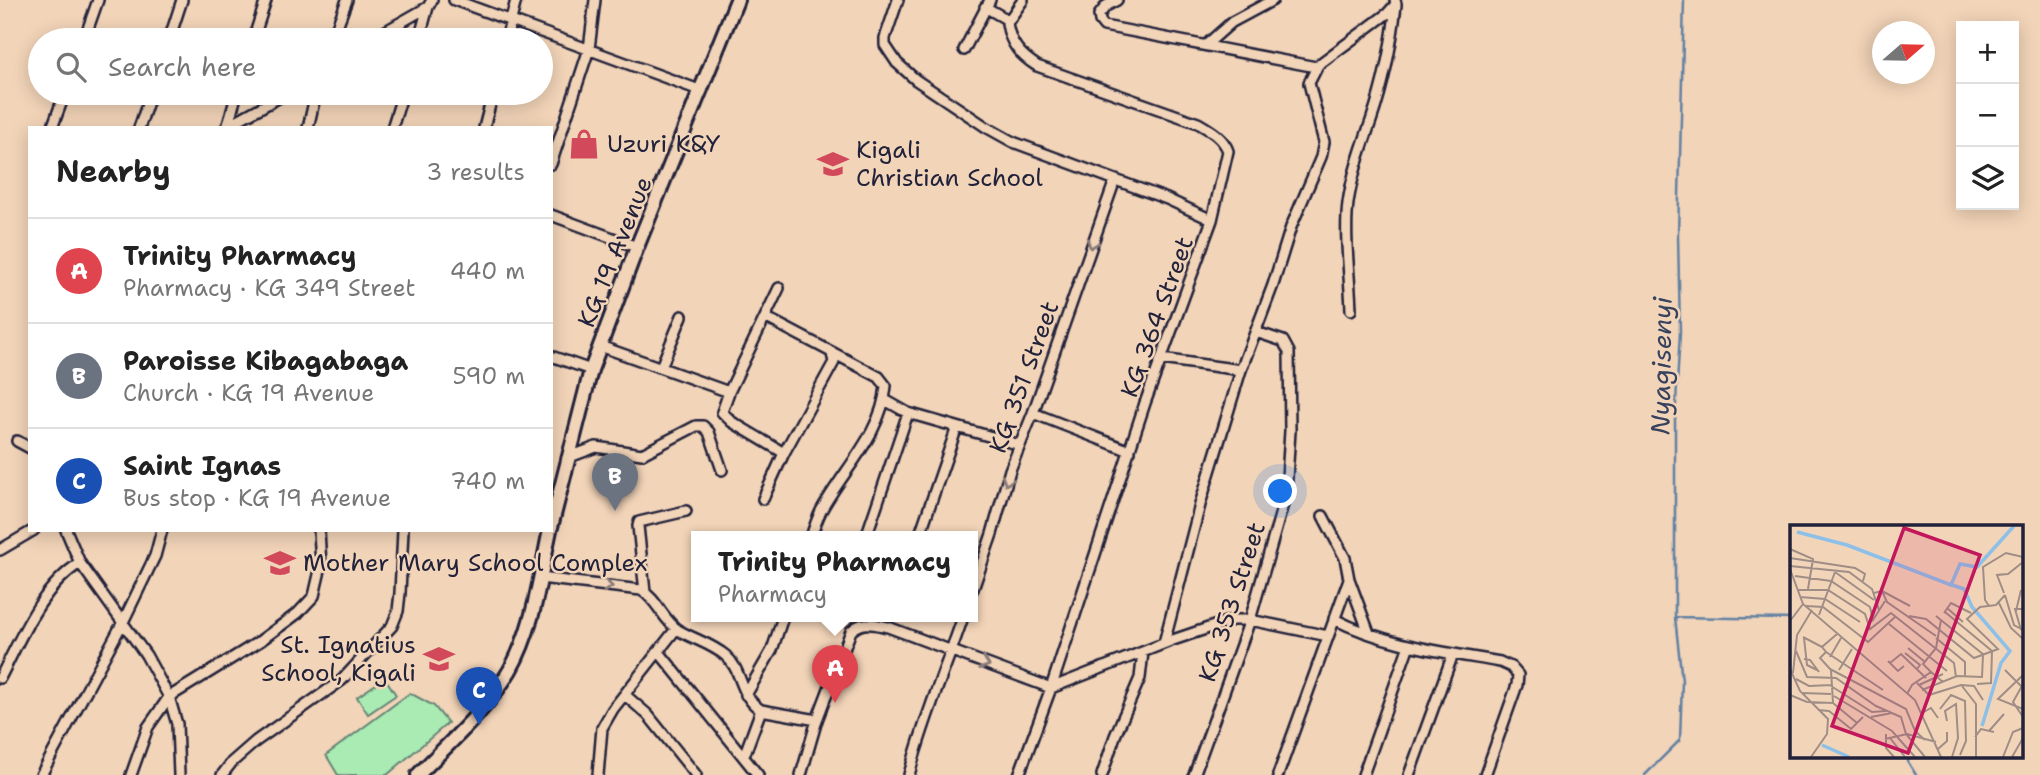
<!DOCTYPE html>
<meta charset="utf-8">
<style>
:root{--surface:#fff;--page:#f6f6f6;--text:#222;--muted:#767676;--line:#e0e0e0;--accent:#d1495b}
body{margin:0;font-family:"Shantell Sans",sans-serif;background:var(--page);color:var(--text)}
.controls{position:absolute;right:21px;top:21px;display:grid;overflow:hidden;border-radius:0px;box-shadow:0 4px 18px #0003}
.controls button{width:63px;height:63px;display:grid;place-items:center;padding:0;border:0;border-bottom:2px solid var(--line);background:var(--surface);color:var(--text);font:35px sans-serif}
.compass{position:absolute;left:1872px;top:21px;width:63px;height:63px;border-radius:50%;background:var(--surface);box-shadow:0 4px 18px #0003;rotate:70deg}
.you{position:absolute;left:1281px;top:492px;width:24px;height:24px;margin:-18px;border:5px solid #fff;border-radius:50%;background:#1a73e8;box-shadow:0 0 0 10px #1a73e833}
.badge{display:grid;place-items:center;width:46px;height:46px;border-radius:50%;background:var(--accent);color:#fff;font-size:23px;font-weight:700}
.pin{position:absolute;translate:-50% -58px;filter:drop-shadow(0 2px 4px #0008)}
.pin::after{content:'';position:absolute;top:37px;width:24px;height:21px;background:inherit;clip-path:polygon(0 0,100% 0,50% 100%)}
.popup{position:absolute;left:691px;top:531px;width:287px;height:91px;box-sizing:border-box;display:grid;place-content:center;border-radius:0px;background:var(--surface);filter:drop-shadow(0 2px 5px #0005);font-size:23px;white-space:nowrap;color:var(--muted)}
.popup b{font-size:26px;color:var(--text)}
.popup::after{content:'';position:absolute;left:50%;top:100%;margin-left:-14px;border:14px solid transparent;border-top-color:var(--surface)}
.list{margin:0;padding:0;list-style:none}
h2{display:flex;justify-content:space-between;align-items:center;height:91px;margin:0;padding:0 28px;font-size:30px}
h2 small{font-size:23px;font-weight:400;color:var(--muted)}
.list li{display:grid;grid-template-columns:46px 1fr auto;gap:21px;align-items:center;box-sizing:border-box;height:105px;padding:0 28px;border-top:2px solid var(--line)}
.list b{display:block;font-size:26px;white-space:nowrap}
.list p{margin:0;font-size:23px;white-space:nowrap;color:var(--muted)}
.list em{font-size:23px;font-style:normal;color:var(--muted)}
.icon{flex:none;width:38px;height:38px;fill:none;stroke:currentColor;stroke-width:2;stroke-linecap:round;stroke-linejoin:round}
.map{position:relative;flex:none;width:2040px;height:775px;overflow:hidden}
.search{position:absolute;background:var(--surface);box-shadow:0 4px 18px #0003;left:28px;top:28px;width:525px;height:77px;display:flex;align-items:center;gap:18px;box-sizing:border-box;padding:0 24px;border-radius:38px;color:var(--muted);font-size:26px}
.panel{position:absolute;background:var(--surface);box-shadow:0 4px 18px #0003;left:28px;top:126px;width:525px;height:406px;border-radius:0px}
.map>svg:first-child{display:block}
.pitch{fill:#aaebb3;stroke:#668677;stroke-width:2}
.lines{fill:none;stroke-linecap:round;stroke-linejoin:round}
.stream{stroke:#6281a3;stroke-width:2.5}
.street-casing{stroke:#22223b;stroke-width:14}
.secondary-casing{stroke:#22223b;stroke-width:18}
.street{stroke:#f2d4b8;stroke-width:9}
.secondary{stroke:#f2d4b8;stroke-width:12}
.oneway{stroke:#8a7b7a}
.labels{text-anchor:middle;dominant-baseline:central;stroke-width:5;stroke-linejoin:round;paint-order:stroke}
.poi-label{font-size:24px;fill:#22223b;stroke:#f2d4b8;text-anchor:start}
.street-label{font-size:24px;fill:#22223b;stroke:#f2d4b8}
.water-label{font-size:26px;font-style:italic;fill:#37425e;stroke:#f2d4b8}
.inset-river{fill:none;stroke:#8dc0e9;stroke-width:3.5}
.inset-road{fill:none;stroke:#9f8d86;stroke-width:2}
.view{fill:#c2185b;fill-opacity:0.15;stroke:#c2185b;stroke-width:3.5}
.inset-edge{fill:none;stroke:#22223b;stroke-width:3.5}
</style>
<div class="map">
<svg width="2040" height="775" viewBox="0 0 2040 775">
<rect width="100%" height="100%" fill="#f2d4b8"/>
<filter id="ink" filterUnits="userSpaceOnUse"><feTurbulence type="fractalNoise" baseFrequency=".0143" numOctaves="2"/><feDisplacementMap in="SourceGraphic" scale="14" xChannelSelector="R" yChannelSelector="G"/><feConvolveMatrix kernelMatrix="1 2 1 2 8 2 1 2 1" color-interpolation-filters="sRGB"/></filter>
<g filter="url(#ink)">
<path class="pitch" d="M385 678 396 695 368 714 357 697Z
M410 693 434 706 448 723 387 775H338L326 755Z"/>
<g class="lines">
<path class="stream" d="M1684 0 1678 235 1680 332 1675 420V617L1792 619
M1909 756 1908 762 1916 775
M1645 775 1680 740 1682 681 1675 617"/>
<g class="street-casing">
<path id="street" d="M454 0 702 91
M898 0 885 38V45L897 63 916 80 986 127 1013 142 1167 199 1212 220
M1117 0 1106 6 1099 15 1100 21 1104 26 1316 67
M985 7 1008 20
M84 40 98 0
M169 40 182 0
M253 40 266 0
M332 40 347 0
M370 40 428 7
M419 40 428 7 432 0
M506 40 516 0
M1206 45 1232 22 1273 0
M964 50 990 0
M227 126 287 93
M52 128 65 93
M139 128 151 93
M227 128 237 93
M308 128 316 93
M392 128 403 93
M484 128 493 93
M551 164 589 49 595 0
M551 215 637 247
M779 288 729 392 722 412 732 422 784 453
M1351 310C1350 277 1344 236 1348 203 1352 175 1362 147 1371 121 1383 86 1392 42 1396 5
M765 317 879 377 886 386C882 434 843 470 821 511 817 519 814 528 811 537
M600 346 729 392
M551 356 591 370
M1161 359 1241 370
M661 367 682 316
M885 400 908 413 1020 445
M1033 413 1130 451
M17 441 30 448
M567 458 596 447 642 454 696 426H703L709 432 722 470
M763 499 784 453 834 362 832 354
M1323 516 1345 558 1349 579 1369 633
M66 530 80 563 146 655 169 697 177 724 179 775
M866 537 908 413
M919 537 957 427
M0 550 34 530
M540 578 641 590C657 599 663 620 678 630 693 639 712 644 726 656 743 671 739 696 761 710L817 720 801 775
M973 589 992 534 1010 470 1033 413 1115 180
M645 592 638 526 639 522 686 511
M1334 619C1385 645 1444 652 1500 662L1511 667 1518 675 1517 685 1485 775
M1164 643 1201 501 1241 370 1273 285 1291 227 1321 157 1324 142 1309 83 1318 65 1388 13 1396 4 1395 0
M659 652 758 775
M0 678C21 638 41 587 80 563
M625 695 648 715 696 775
M746 695 772 650 783 617
M817 720 851 631C863 620 873 624 888 627L1051 688 1173 640 1232 620H1250L1328 636
M744 756 761 710
M41 775 123 622 155 556 162 530
M131 775 148 727 169 697 260 641 298 613 314 596 321 566 319 530
M222 775 232 762 256 741 342 680 392 626 398 611 400 593 403 530
M598 775 602 728 613 709 676 629
M909 775C923 721 945 670 963 617
M1019 775 1051 688 1145 403 1212 220 1228 151C1223 137 1210 130 1198 123L1037 66C1020 55 1010 44 1007 23L1023 0
M1102 775 1115 736 1140 678 1143 652
M1194 775 1250 620 1286 494 1290 431 1289 352 1283 341 1256 332
M1278 775 1349 579
M1363 775 1409 645
M1409 775 1453 654"/>
</g>
<g class="secondary-casing">
<path id="secondary" d="M551 527 591 370 637 247 737 0
M418 775C450 742 487 710 510 670 534 628 540 576 550 530"/>
</g>
<use href="#street" class="street"/>
<use href="#secondary" class="secondary"/>
</g>
<defs><path id="oneway-chevron" d="M-2-3.5L2.5 0L-2 3.5" fill="none" stroke-width="1.6" stroke-linecap="round" stroke-linejoin="round" transform="scale(1.75)"/></defs>
<g class="oneway">
<use href="#oneway-chevron" transform="translate(1092 244) rotate(110)"/>
<use href="#oneway-chevron" transform="translate(1007 481) rotate(108)"/>
<use href="#oneway-chevron" transform="translate(608 586) rotate(6)"/>
<use href="#oneway-chevron" transform="translate(985 664) rotate(20)"/>
</g>
</g>
<defs>
<g id="shop-bare" transform="scale(2.415)"><path d="M-5-2.5h2.3a2.7 3.5 0 0 1 5.4 0H5L5.5 6h-11ZM-1.5-2.5h3a1.5 2.3 0 0 0-3 0Z" fill="#d1495b" stroke="#f2d4b8" stroke-width="2.5" paint-order="stroke"/></g>
<g id="school-bare" transform="scale(2.415)"><path d="M0-5L7-2L0 1L-7-2ZM-4 1L0 2.5L4 1V4Q0 6-4 4Z" fill="#d1495b" stroke="#f2d4b8" stroke-width="2.5" paint-order="stroke"/></g>
</defs>
<g fill-rule="evenodd">
<use href="#shop-bare" x="584" y="144"/>
<use href="#school-bare" x="833" y="164"/>
<use href="#school-bare" x="280" y="563"/>
<use href="#school-bare" x="439" y="659"/>
</g>
<g class="labels">
<g class="poi-label">
<text x="607" y="144">Uzuri K&amp;Y</text>
<text x="856" y="150">Kigali<tspan x="856" dy="28">Christian School</tspan></text>
<text x="303" y="563">Mother Mary School Complex</text>
<text x="416" y="645" text-anchor="end">St. Ignatius<tspan x="416" dy="28">School, Kigali</tspan></text>
</g>
<g class="street-label">
<text transform="translate(615 252) rotate(-68)">KG 19 Avenue</text>
<text transform="translate(1157 317) rotate(-70)">KG 364 Street</text>
<text transform="translate(1024 377) rotate(-70)">KG 351 Street</text>
<text transform="translate(1232 602) rotate(-72)">KG 353 Street</text>
</g>
<g class="water-label">
<text transform="translate(1661 366) rotate(-89)">Nyagisenyi</text>
</g>
</g>
<g transform="translate(1790 525)">
<rect width="233" height="233" fill="#f2d4b8"/>
<path class="inset-river" d="M7 7 57 20 161 60 170 39 187 42 224 1M162 60 174 64 182 82 220 126 211 138 192 201M32 220 59 232"/>
<path class="inset-road" d="M0 24 23 34 18 64M0 33 65 43 75 49 73 56M0 41 59 47 82 64 89 85M0 44 13 79 125 175 151 232M5 51 41 56 80 82 83 95 95 76M8 65H38L75 89 80 104 101 88 164 138 166 152M92 66 120 81M84 68 92 66 97 77 146 111M214 68 207 50 218 49 233 37M215 70 224 100 233 105M10 72 35 74 70 97M209 78 221 103 233 114M16 81 33 82 78 117 106 91M199 81 195 75 193 42 216 28 233 32M157 83 173 97M226 86 231 65M155 87 202 126 201 158 187 159M154 88 161 78 181 88M29 90 45 47 84 75M119 91 136 94 184 133 208 124 177 94 190 82 206 80 215 70M146 91 194 130M0 96 13 79M99 99 157 146M231 105 225 84H233M13 112 32 122M14 113 17 140 27 145M146 113 175 137V151M118 123 135 137M6 126 17 152 46 153 86 181 111 192 116 209 135 232M36 127 93 165M115 128 130 140 127 144M40 132 51 113M14 134 20 135 29 147M98 136 108 146 114 141M100 138 111 129 136 153M0 144 10 166 38 194 37 209 21 232M40 144 116 184 125 206 135 215M49 145 62 124M215 145 231 161M141 147 133 139 146 123 151 95M3 148 7 110 22 85M233 150 208 174 233 184M6 154 19 161 41 160M127 158 139 170 171 160 184 161 193 175M233 159 223 177 233 192M129 160 153 149M41 161 82 187 96 186M172 161 186 179V232M132 165 167 151 192 152 193 130M13 168 41 169M117 169 122 160 141 147 153 157M0 170 17 177 43 178 41 145 30 133 36 127 32 122 47 109M44 171 102 206 125 232M43 178 67 198M150 184 161 170 175 176 176 216 170 230M28 185 39 186 61 204 73 192M132 188 141 183 148 193M81 192 102 188M157 196 155 186 166 179 168 213 162 232M199 206 214 189M96 209V223L104 232M185 212 191 204 204 207M100 213 115 232M95 214 117 209 146 217M148 224 157 216V207M213 232 223 207 233 203M222 232 233 213"/>
<path class="view" d="M114 3 190 30 118 228 42 201Z"/>
<rect width="233" height="233" class="inset-edge"/>
</g>
</svg>
<div class="controls">
<button>+</button>
<button>−</button>
<button><svg class="icon" aria-label="layers" viewBox="0 0 24 24"><path d="M12 4l9 5-9 5-9-5zM3 14l9 5 9-5"/></svg></button>
</div>
<svg class="compass" viewBox="-18 -18 36 36"><path d="M0-13l5 13h-10z" fill="#e53935"/><path d="M0 13l5-13h-10z" fill="#767676"/></svg>
<div class="you"></div>
<div class="pin badge" style="left:835px;top:703px;background:#e0444e">A</div>
<div class="popup"><b>Trinity Pharmacy</b>Pharmacy</div>
<div class="pin badge" style="left:615px;top:511px;background:#6b7280">B</div>
<div class="pin badge" style="left:479px;top:725px;background:#1a4fb4">C</div>
<div class="search"><svg class="icon" aria-label="search" viewBox="0 0 24 24"><circle cx="10" cy="10" r="6"/><path d="M15 15l6 6"/></svg>Search here</div>
<section class="panel">
<h2>Nearby<small>3 results</small></h2>
<ul class="list">
<li><span class="badge" style="background:#e0444e">A</span><div><b>Trinity Pharmacy</b><p>Pharmacy · KG 349 Street</p></div><em>440 m</em></li>
<li><span class="badge" style="background:#6b7280">B</span><div><b>Paroisse Kibagabaga</b><p>Church · KG 19 Avenue</p></div><em>590 m</em></li>
<li><span class="badge" style="background:#1a4fb4">C</span><div><b>Saint Ignas</b><p>Bus stop · KG 19 Avenue</p></div><em>740 m</em></li>
</ul>
</section>
</div>
